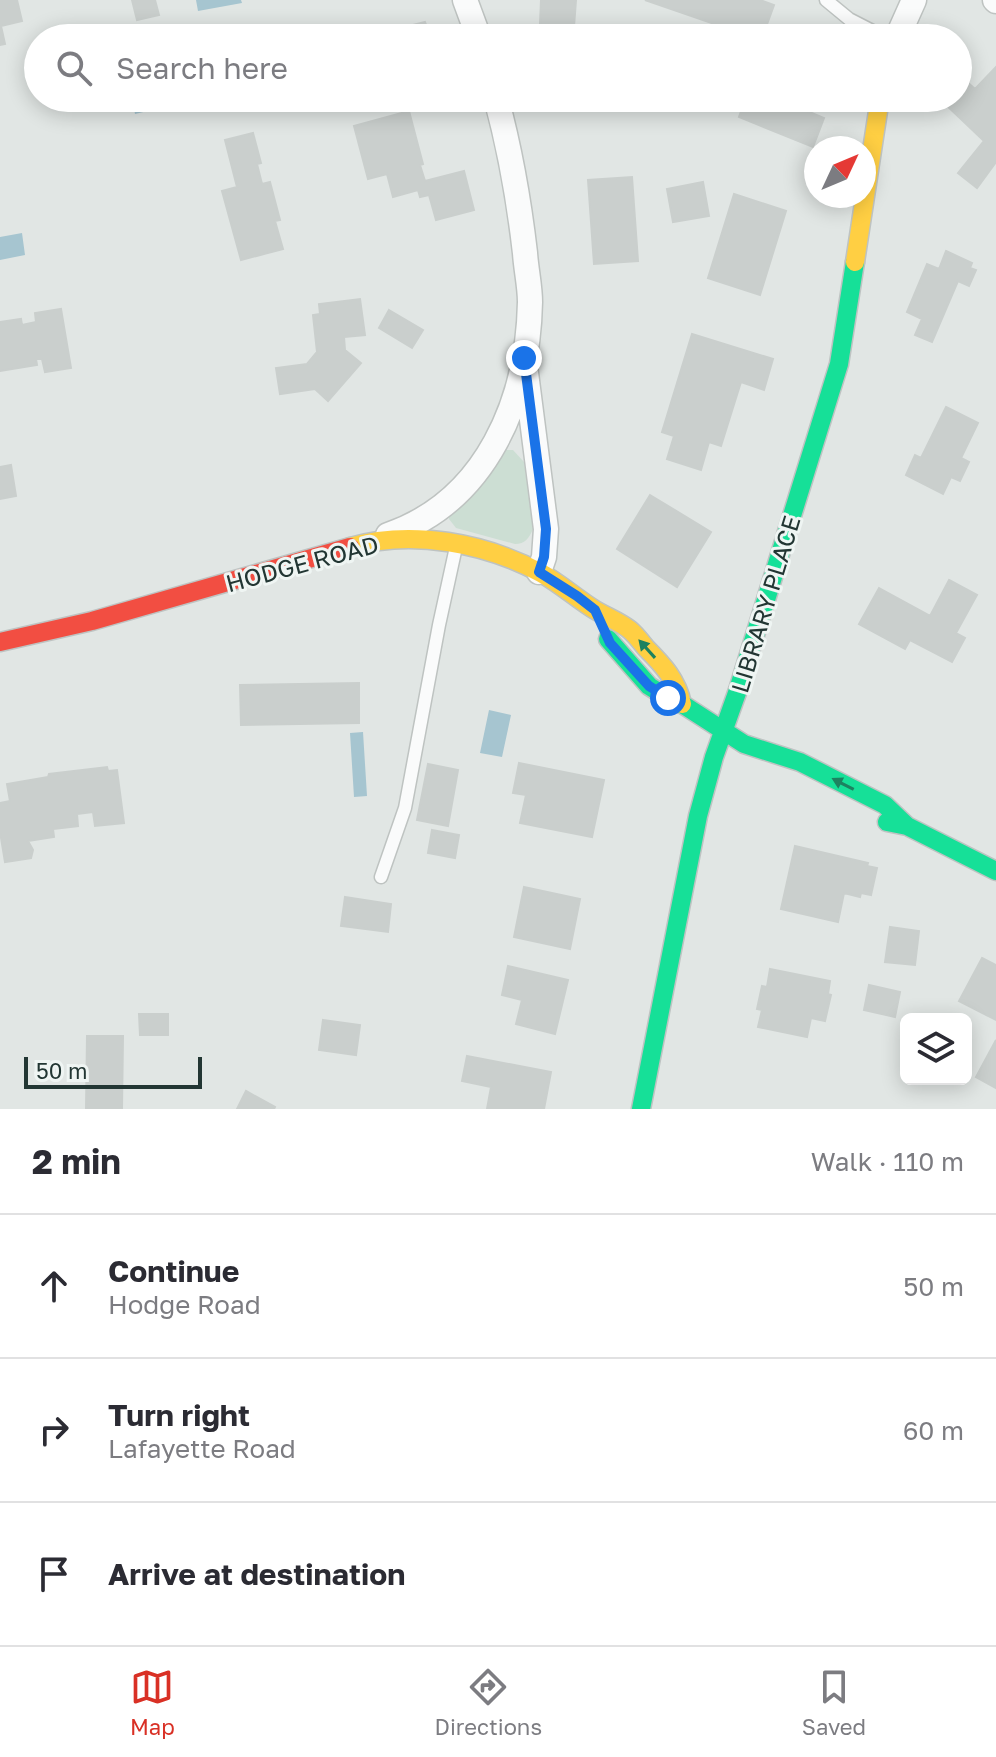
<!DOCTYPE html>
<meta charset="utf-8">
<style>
:root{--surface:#fff;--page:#f2f2f3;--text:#2b2b33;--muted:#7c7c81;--line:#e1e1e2;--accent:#d93025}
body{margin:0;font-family:"Golos Text",sans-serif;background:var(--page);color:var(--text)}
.controls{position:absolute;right:24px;bottom:24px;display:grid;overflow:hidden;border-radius:12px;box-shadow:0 4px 20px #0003}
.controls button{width:72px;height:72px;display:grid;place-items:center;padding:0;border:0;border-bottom:2px solid var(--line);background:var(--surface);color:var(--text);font:40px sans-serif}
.compass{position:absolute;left:804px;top:136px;width:72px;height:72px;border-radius:50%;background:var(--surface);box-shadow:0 4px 20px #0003;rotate:46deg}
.scale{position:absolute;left:24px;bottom:20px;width:178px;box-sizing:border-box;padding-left:8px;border:4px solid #223633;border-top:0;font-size:22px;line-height:28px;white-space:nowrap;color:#223633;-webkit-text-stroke:6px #eff5f3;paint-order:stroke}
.stop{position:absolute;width:24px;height:24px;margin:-18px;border:6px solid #1a73e8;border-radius:50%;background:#fff}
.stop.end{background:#1a73e8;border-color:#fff;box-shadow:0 2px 8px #0008}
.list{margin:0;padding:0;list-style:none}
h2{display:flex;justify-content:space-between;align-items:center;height:104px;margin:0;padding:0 32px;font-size:34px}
h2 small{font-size:26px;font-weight:400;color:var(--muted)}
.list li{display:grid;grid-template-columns:52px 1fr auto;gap:24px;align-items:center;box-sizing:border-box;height:144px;padding:0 32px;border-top:2px solid var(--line)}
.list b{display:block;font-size:30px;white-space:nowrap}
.list p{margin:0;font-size:26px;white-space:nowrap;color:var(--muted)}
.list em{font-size:26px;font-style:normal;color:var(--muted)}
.icon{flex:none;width:44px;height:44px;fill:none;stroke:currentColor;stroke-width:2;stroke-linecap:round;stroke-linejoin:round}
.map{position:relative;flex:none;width:996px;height:1109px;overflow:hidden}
.search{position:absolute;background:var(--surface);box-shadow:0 4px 20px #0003;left:24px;right:24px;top:24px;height:88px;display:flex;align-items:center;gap:20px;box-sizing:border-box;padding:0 28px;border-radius:44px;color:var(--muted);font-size:30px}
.sheet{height:536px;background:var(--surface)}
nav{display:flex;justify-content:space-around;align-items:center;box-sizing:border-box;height:112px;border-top:2px solid var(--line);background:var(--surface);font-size:22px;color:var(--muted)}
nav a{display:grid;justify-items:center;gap:4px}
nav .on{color:var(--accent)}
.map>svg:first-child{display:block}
.green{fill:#ccded3}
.water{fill:#a6c5d0}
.building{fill:#cacfcd;stroke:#cacfcd;stroke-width:2}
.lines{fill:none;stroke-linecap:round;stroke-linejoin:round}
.lane-casing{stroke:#bec3c1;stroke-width:15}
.street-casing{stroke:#bec3c1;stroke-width:27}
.fast-casing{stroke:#bec3c2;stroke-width:21}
.slow-casing{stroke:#bec3c2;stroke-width:21}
.jam-casing{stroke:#bec3c2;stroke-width:21}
.lane{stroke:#fafbfb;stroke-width:12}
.street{stroke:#fafbfb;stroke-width:24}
.fast{stroke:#16e098;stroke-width:18}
.slow{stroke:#ffcf43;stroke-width:18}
.jam{stroke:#f24e42;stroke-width:18}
.oneway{fill:#1d8260}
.route{stroke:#1a73e8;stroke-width:10}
.labels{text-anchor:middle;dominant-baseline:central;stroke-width:6;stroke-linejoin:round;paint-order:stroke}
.street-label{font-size:24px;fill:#223633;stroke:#eff5f3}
</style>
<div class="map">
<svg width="996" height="1109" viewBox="0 0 996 1109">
<rect width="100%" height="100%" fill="#e1e6e4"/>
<path class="green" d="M506 450H513L524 462 533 529C529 538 525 544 515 544L456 528 449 519V509L502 452Z"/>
<path class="water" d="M196 0H241L242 3 198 11Z
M132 98H154L156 109 135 114Z
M22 233 25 255 0 260V237Z
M489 710 511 715 502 757 480 753Z
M363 732 367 796 354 797 350 733Z"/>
<path class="building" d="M0 0H17L22 21 1 26 5 44 0 45Z
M132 0H155L159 15 137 20Z
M541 0H576L574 27 540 24Z
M645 0H760L774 5 762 38H755Z
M425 22 427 27H430L431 32 439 30 441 38H408L405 27Z
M541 27 581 32 580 38H539Z
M996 67V162L977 188 958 173 984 141 945 104 950 98H958V90L966 81 975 89Z
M746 98H776L824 118 813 147 739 117Z
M409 111 423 164 420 165 425 181 464 171 474 210 436 220 429 195 420 197 418 190 393 197 387 174 368 179 354 126Z
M253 133 261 163 257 164 262 184 270 182 280 220 275 221 283 249 241 260 222 191 237 187 225 140Z
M632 177 638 261 594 264 588 180Z
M703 182 709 216 673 222 667 189Z
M734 194 786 211 760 295 708 278Z
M946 251 972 263 970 268 976 270 969 286 958 281 932 342 915 335 922 319 907 312 927 264 939 269Z
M360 299 365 335 344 337 345 350 361 363 328 401 315 389 280 394 276 368 307 364 317 352 313 315 320 314 319 304Z
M61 309 71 368 45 372 42 359H36L37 365 0 371V322L21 319 22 325 36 322 35 313Z
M389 310 423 330 412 348 379 328Z
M692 334 773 359 764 390 741 382 721 446 709 442 701 470 667 459 674 436 662 432Z
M946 407 978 423 961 458 969 462 960 481 951 477 943 494 906 475 915 455 921 458Z
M11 465 16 496 0 499V467Z
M650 495 711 532 677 587 617 549Z
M949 580 977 595 956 633 965 638 952 662 910 640 905 649 859 624 879 588 930 616Z
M359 683V723L241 725 240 685Z
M519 763 604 780 592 837 520 823 526 795 513 793Z
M428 764 458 770 448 826 417 820Z
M107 767 108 771 117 770 124 823 95 826 93 812 77 814 78 826 53 829 54 837 28 841 33 850 31 858 5 862 0 832V803L10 801 7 784 48 777 49 774Z
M432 830 459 835 455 858 428 853Z
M795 846 868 863 867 866 877 868 871 895 861 893 860 897 844 893 838 922 781 909Z
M524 887 580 899 570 949 514 937Z
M345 897 391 904 388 932 341 926Z
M890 927 919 931 915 965 885 962Z
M982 958 996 965V1020L959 1001Z
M508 966 568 980 555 1034 516 1024 522 1000 502 995Z
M770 969 830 981 828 994 831 995 825 1021 811 1018 807 1037 758 1027 762 1010 757 1009 762 986 767 987Z
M869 985 900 992 895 1017 864 1010Z
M139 1014H168V1035H140Z
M323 1020 360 1025 356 1055 319 1050Z
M87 1036H123L122 1109H86Z
M996 1040V1088L976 1077Z
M467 1056 551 1072 544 1109H487L491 1087 462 1081Z
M246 1091 275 1107 274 1109H237Z"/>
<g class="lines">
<g class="lane-casing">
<path id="lane" d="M826 0 849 19 886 38
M381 877 405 808 439 625 456 547"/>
</g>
<g class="street-casing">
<path id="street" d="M465 0 479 38
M995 0 996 1
M897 38 914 0
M526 373 546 529 544 557 539 572
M388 535C487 501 528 400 530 302 530 286 526 269 525 253 519 201 510 149 496 98"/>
</g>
<g class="fast-casing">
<path id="fast" d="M608 639 649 686 668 698 682 704 744 744 800 762 885 805 907 826
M887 822 907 826 996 871
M641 1109 698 816 714 757 738 690 839 364 855 262"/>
</g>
<g class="slow-casing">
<path id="slow" d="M855 262 880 98
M350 547C412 529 485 543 541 573 559 583 575 597 592 608 604 616 619 621 630 630 636 635 641 642 646 648 663 665 677 680 682 704"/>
</g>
<g class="jam-casing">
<path id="jam" d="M0 642 92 621 350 547"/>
</g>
<use href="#lane" class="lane"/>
<use href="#street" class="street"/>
<use href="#fast" class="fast"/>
<use href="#slow" class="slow"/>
<use href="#jam" class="jam"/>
</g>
<defs><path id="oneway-solid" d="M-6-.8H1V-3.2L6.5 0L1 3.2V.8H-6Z" transform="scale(2)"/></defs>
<g class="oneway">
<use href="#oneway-solid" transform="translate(647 649) rotate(-132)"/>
<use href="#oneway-solid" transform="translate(843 784) rotate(-153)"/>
</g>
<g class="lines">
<path class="route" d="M524 358 546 529 544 557 539 572 577 596 595 610 610 643 649 686 668 698"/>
</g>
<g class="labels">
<g class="street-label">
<text transform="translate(302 563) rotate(-15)">HODGE ROAD</text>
<text transform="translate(765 604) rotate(-73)">LIBRARY PLACE</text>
</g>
</g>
</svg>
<div class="controls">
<button><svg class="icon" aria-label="layers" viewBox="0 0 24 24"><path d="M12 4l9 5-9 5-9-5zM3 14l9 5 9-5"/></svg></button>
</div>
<svg class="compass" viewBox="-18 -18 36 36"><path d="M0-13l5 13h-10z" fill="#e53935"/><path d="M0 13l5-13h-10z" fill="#7c7c81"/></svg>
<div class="scale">50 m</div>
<div class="stop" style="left:668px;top:698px"></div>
<div class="stop end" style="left:524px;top:358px"></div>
<div class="search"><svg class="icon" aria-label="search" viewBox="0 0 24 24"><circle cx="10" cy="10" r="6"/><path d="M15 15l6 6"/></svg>Search here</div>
</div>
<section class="sheet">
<h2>2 min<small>Walk · 110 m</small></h2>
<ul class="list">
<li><svg class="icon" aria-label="ahead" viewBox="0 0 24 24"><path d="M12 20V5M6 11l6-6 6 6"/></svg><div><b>Continue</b><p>Hodge Road</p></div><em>50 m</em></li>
<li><svg class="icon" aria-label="right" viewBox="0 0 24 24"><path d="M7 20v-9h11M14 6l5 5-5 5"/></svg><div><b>Turn right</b><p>Lafayette Road</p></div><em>60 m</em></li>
<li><svg class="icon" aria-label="arrive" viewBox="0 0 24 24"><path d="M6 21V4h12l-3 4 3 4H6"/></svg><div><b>Arrive at destination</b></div></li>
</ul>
</section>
<nav>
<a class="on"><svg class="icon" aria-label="map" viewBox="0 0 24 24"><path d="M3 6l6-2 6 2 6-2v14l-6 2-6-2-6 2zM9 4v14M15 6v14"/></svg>Map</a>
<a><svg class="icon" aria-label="directions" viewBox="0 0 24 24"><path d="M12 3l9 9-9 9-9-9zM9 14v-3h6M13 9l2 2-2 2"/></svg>Directions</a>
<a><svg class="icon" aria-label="saved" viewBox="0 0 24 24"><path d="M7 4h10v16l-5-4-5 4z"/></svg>Saved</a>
</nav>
